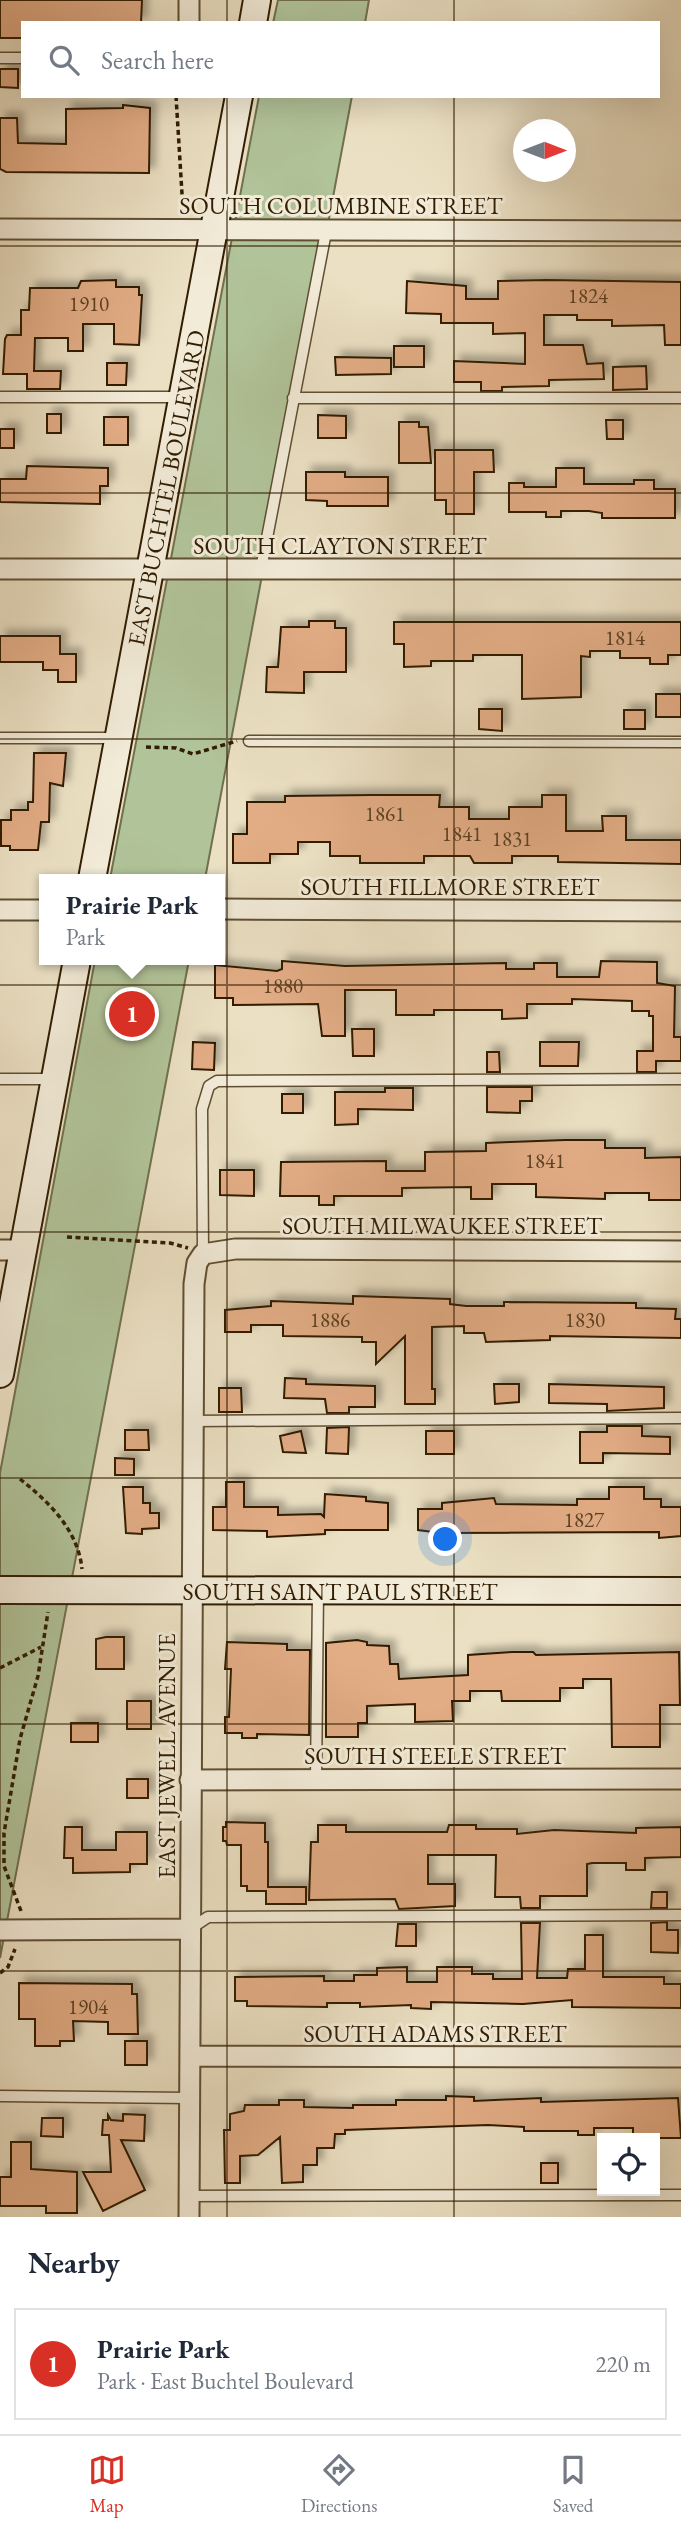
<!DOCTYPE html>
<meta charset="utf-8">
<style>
:root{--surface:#fff;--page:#f2f2f3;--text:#1f2937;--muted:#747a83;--line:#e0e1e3;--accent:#d93025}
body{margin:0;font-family:"EB Garamond",serif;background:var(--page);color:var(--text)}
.controls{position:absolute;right:21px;bottom:21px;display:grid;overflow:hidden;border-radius:0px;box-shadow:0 7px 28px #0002}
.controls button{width:63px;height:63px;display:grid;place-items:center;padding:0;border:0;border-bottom:2px solid var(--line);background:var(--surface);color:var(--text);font:35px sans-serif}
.compass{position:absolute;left:513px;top:119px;width:63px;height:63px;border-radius:50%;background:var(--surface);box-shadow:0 7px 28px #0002;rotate:90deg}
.you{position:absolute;left:446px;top:1540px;width:24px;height:24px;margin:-18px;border:5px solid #fff;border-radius:50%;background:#1a73e8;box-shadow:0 0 0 10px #1a73e833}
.badge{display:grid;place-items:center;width:46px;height:46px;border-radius:50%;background:var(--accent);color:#fff;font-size:23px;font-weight:700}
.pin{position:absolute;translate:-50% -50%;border:4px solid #fff;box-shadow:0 2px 7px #0006}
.popup{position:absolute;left:39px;top:874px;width:186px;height:91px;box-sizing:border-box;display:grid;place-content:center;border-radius:0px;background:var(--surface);filter:drop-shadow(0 2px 5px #0005);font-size:23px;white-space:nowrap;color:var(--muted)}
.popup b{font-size:26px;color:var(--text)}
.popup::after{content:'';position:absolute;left:50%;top:100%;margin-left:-14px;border:14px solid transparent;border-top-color:var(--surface)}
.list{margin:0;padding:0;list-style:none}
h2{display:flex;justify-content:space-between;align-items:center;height:91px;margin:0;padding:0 28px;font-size:30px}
h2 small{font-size:23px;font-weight:400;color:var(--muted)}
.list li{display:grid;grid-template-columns:46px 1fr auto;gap:21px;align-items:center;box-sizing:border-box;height:112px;margin:0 14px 14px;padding:0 14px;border:2px solid var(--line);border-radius:0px}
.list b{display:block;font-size:26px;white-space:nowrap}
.list p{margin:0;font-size:23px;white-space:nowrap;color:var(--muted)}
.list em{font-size:23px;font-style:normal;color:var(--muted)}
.icon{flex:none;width:38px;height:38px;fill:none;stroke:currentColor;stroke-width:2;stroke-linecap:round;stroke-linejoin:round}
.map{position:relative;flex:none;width:681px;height:2217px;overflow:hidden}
.search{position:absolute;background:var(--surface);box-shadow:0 7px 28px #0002;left:21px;right:21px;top:21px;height:77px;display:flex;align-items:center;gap:18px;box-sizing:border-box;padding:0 24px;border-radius:0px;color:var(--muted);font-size:26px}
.sheet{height:217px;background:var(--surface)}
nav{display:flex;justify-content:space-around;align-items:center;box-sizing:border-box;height:98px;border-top:2px solid var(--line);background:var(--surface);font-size:19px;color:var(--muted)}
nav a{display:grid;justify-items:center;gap:4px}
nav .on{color:var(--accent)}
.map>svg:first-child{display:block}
.green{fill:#b1c399;stroke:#71704e;stroke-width:2}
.building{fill:#e2ac85;stroke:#311d02;stroke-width:2;filter:url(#shadow)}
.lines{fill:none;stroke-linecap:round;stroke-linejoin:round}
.lane-casing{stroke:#604e32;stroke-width:13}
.street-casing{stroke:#604e32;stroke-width:23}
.secondary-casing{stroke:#311d02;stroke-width:30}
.path{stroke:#311d02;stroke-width:3.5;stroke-dasharray:5 3.5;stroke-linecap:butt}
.lane{stroke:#f2ebd8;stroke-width:10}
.street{stroke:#f2ebd8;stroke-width:19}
.secondary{stroke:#f2ebd8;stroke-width:26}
.grid{fill:none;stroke:#311d02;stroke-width:2;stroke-opacity:0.55}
.labels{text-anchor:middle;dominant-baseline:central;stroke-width:6;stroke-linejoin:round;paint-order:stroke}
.number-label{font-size:21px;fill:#5d4123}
.street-label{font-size:24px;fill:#311d02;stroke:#f2ebd8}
</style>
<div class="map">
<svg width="681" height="2217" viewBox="0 0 681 2217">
<defs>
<filter id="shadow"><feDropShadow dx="6" dy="-6" stdDeviation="3.5" flood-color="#0004"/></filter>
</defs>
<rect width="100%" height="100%" fill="#ebe0c3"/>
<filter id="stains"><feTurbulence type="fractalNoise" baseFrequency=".00286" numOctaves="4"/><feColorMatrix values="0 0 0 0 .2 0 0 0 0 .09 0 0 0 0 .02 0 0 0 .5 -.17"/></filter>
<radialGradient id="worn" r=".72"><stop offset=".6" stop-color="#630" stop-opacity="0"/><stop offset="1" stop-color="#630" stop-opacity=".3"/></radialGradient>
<path class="green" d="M278 0H369L365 23H273Z
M259 96H352L205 879H110Z
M95 960H189L0 1958V1473Z"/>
<path class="building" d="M0 0H142L141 23H23V38H0Z
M0 69H18V88L0 87Z
M123 105 150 108 149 173 6 172 0 169V118H17L18 143 66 144V109L123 108Z
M116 280V287H139V295H142L139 345 114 344V324H83V351H68V338H35L34 371H61L60 389H27V374H3L5 339 7 335H21V310H29L30 288H78L81 281Z
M547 280 681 282V345H665L664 325 612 326V320H577V315H544V345H583L587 364 603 363 604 379 549 380V386L502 387V391H481V382H454V361L525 364V333L493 334V323H441V314L406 313 407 281 466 286V299H498V281Z
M394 346H424V367H394Z
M335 357 391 358V374L336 375Z
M107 363H127L126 385H107Z
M646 366 647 389 613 390V367Z
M47 414H61V433H47Z
M318 415 346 416V438H318Z
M104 417H128V445H104Z
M606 420H623V439H607Z
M399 422H419V427H428L431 463H399Z
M0 429H14V448H0Z
M435 450H493L494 472H474V514H446V500H435Z
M27 466 108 468V486H100V504L0 502V479H26Z
M556 468H584V484H634V480H654V489H675V518H602V513L589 511H561V517H546V512H509V483H524V487H556Z
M306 472H345V477H388V506H327V501L306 500Z
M309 621H335V628H346V672H304V693L266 692 267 667H278L281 627H309Z
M394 622H681V655H668V664H650V658H620V651H590V657L581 656V697L522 699V655H473V661H431V666L404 667V644H394Z
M0 636H60V654H76V682H58V670H43V662H0Z
M656 694H681V717H656Z
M479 709H502V731L479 729Z
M624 710H645V729H624Z
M34 753H66L63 786 50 783 49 822H41L38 850H10V846H1V820H11V810H28V802H33Z
M372 795H440L439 807H469V819H509V807H542V795H566V831H603L602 816H626V840H681V864L558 862V856H512V863H474L470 856H424V863H360V856H330V842H298V854H270V863H233V834H247V802H285V796Z
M282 961 345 966 506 963V969H534V963H557V977H599L601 961 657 962V983L675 986 674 1037H681V1061H656V1072H637V1051H653V1016H649V1011H632V1001L572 999V1004H527V1018L502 1019V1010H434V1015H396V990H345V1036H322L318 1004 233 1005V998H215V965L277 971 282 969Z
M352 1029H374V1056H353Z
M193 1042 215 1043 214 1070 192 1069Z
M540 1042H579L578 1066H540Z
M487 1052H499L500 1072H487Z
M487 1087H532V1101H520V1113L487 1112Z
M385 1088H413V1110L358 1109V1124L335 1125V1092H385Z
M282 1094H303V1113H282Z
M565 1140H605V1148H645V1158L681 1157V1200H649V1193H605V1199L536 1197V1184H492V1199H471V1187L402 1188V1196H334V1205H319V1196H280L281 1162 386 1161V1171H425V1152L486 1151V1143Z
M220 1170H254V1196L220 1195Z
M353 1296 450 1299V1304L466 1306H504V1302L636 1303V1308L676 1309 675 1319H681V1338L550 1336V1340L486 1342 484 1333H464V1326L432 1327V1389H435V1404H405V1336L376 1364V1342H362V1337L283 1336V1325H251V1332H225V1310L271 1306V1301L353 1304Z
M285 1378 306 1379V1384L375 1386V1407H349V1413H327L325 1399 284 1398Z
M494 1384H519V1402L495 1404Z
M549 1384 664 1387V1408L607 1411V1404L549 1403Z
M219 1388H241L242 1412H219Z
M607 1426H642V1436L670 1437V1454L603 1453V1463H580V1432H607Z
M349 1427 348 1454 326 1453 327 1428Z
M125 1430H148L149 1450H125Z
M301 1431 306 1453 283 1452 280 1436Z
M426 1431H454V1454H426Z
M115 1458 134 1459V1475H115Z
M226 1482H244V1507H278V1515L321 1514 324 1517 325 1494 366 1497V1501L388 1503V1530H325V1534L267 1537V1531L213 1530V1507H226Z
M123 1487H143V1503H150V1513H159V1528L142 1529V1534L126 1533Z
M609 1487H644V1499H661V1507H681V1536L659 1538V1532L441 1533 418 1530V1509H442V1503L494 1498 496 1504 577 1505V1499H609Z
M106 1637H124V1669H96V1639Z
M357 1640 367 1642V1645L389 1646 390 1664H398L399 1679 468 1675V1655L512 1652H533L536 1655 679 1652 680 1705H660V1747H612L611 1679H583V1688H560V1701H502L501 1691H470V1701H452L453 1721 415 1722V1704L367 1706V1723H358V1737H326V1643Z
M227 1642 287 1644V1650H310L309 1735 257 1734V1738H242V1733H225V1717H229L231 1669H225Z
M127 1701H151V1729H127Z
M71 1723H98V1742H71Z
M127 1779H148V1798H127Z
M226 1822 265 1823V1842H268V1887H306V1904H266V1891H247V1886H241V1845H227L226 1841H223V1827H226Z
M318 1825H346V1832H447L449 1825H476V1829H517V1834L554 1830 636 1833V1828L681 1827V1857L645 1858V1870H626V1863H592L587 1864V1896H540V1908H521L520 1897H495L496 1855H428V1884H455V1906L399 1909 395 1899 309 1900 311 1842H318Z
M65 1827H82V1850H116V1832H147V1864H130V1872L73 1873V1858H64Z
M652 1892H667V1908H651Z
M667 1922V1930H678V1953L651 1952V1923Z
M521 1923H540L537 1978H567L568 1969H585V1935H603V1977H664V1984H681V2008L572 2007V2000L523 2004 431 2002V2009L411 2008V2005L360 2007V2003H327V2007L247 2006V2001H235V1977L324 1976V1981H354V1975H377V1968L407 1967V1982H437V1967H472V1974H493V1979H522Z
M398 1924H416V1946H396Z
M19 1983 132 1984V1994H137L138 2034H108V2022L73 2021 74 2041H60V2046H35V2019H19Z
M125 2041H147V2065H125Z
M446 2096 474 2097V2101L541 2098V2102L678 2098 681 2138H633V2128H594V2135H578V2131H524V2127L488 2125 345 2130V2134H335L334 2148H317V2165H303V2182L282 2183 280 2137 258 2155 240 2156V2183H225L224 2130H230V2114L244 2111 245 2105H279V2100H304V2107L353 2108V2105H396V2100H446Z
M123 2114 145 2115 144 2141 121 2140 145 2190 103 2211 83 2172H111L109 2135H102L103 2120H108V2115L111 2120 123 2121Z
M42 2118H63V2137L41 2136Z
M11 2142H31V2169L77 2172V2213H46V2206H0V2177H11Z
M541 2163H558V2183H541Z"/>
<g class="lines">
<g class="lane-casing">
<path id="lane" d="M0 58H23
M0 397H181
M293 398H681
M261 569 326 232
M0 738H118
M249 741 681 742
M0 1079H52
M203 1254 202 1109 209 1086 217 1081 681 1079
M193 1421 681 1418
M316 1780 318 1591
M190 1929 208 1917 681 1915
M0 2096 189 2098
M189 2196 681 2195"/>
</g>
<g class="street-casing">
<path id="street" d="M189 0V23
M0 229 681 231
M0 569H681
M220 909 681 911
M0 910H44
M0 1250H24
M190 1780 681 1779
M0 1930 190 1929
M190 2056 681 2057
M189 2217 194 1284 197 1263 203 1254 235 1249 681 1251"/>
</g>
<g class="secondary-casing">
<path id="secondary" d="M253 23 257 0
M92 879 239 96
M0 1374 77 960
M0 1590 681 1591"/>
</g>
<path class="path" d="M176 96 183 210
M146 747 176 748 193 754 237 741
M67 1237 170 1243 188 1248
M20 1479C49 1502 78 1530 82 1569
M0 1668 41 1647
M21 1911 4 1866V1833L20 1739 38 1676 48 1612
M0 1973 8 1967 15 1949"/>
<use href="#lane" class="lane"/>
<use href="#street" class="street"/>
<use href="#secondary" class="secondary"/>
</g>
<path class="grid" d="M227 0V23M454 0V23M227 96V2217M454 96V2217M0 246H681M0 493H681M0 739H681M0 985H681M0 1232H681M0 1478H681M0 1724H681M0 1971H681"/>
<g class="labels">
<g class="number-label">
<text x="588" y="295">1824</text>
<text x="89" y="303">1910</text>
<text x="625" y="637">1814</text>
<text x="385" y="813">1861</text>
<text x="462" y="833">1841</text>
<text x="512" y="838">1831</text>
<text x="283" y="985">1880</text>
<text x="545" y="1160">1841</text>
<text x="330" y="1319">1886</text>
<text x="585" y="1319">1830</text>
<text x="584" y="1519">1827</text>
<text x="88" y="2006">1904</text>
</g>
<g class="street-label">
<text x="341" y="205">SOUTH COLUMBINE STREET</text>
<text transform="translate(166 488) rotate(-79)">EAST BUCHTEL BOULEVARD</text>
<text x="340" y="545">SOUTH CLAYTON STREET</text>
<text x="450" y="886">SOUTH FILLMORE STREET</text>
<text x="442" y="1225">SOUTH MILWAUKEE STREET</text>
<text x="340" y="1591">SOUTH SAINT PAUL STREET</text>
<text x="435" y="1755">SOUTH STEELE STREET</text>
<text transform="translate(166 1756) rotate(-90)">EAST JEWELL AVENUE</text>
<text x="435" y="2033">SOUTH ADAMS STREET</text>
</g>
</g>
<rect width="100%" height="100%" filter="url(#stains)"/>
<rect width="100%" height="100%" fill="url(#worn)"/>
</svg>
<div class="controls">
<button><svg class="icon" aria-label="locate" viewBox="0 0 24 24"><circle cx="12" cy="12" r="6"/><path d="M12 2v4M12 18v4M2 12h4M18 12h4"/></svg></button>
</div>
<svg class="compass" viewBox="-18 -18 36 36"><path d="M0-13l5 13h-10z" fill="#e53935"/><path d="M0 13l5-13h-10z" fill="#747a83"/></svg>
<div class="you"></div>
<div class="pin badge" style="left:132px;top:1014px">1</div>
<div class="popup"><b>Prairie Park</b>Park</div>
<div class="search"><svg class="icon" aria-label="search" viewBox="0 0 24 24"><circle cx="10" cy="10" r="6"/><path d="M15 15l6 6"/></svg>Search here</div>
</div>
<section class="sheet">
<h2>Nearby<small></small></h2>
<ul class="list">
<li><span class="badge">1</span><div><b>Prairie Park</b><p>Park · East Buchtel Boulevard</p></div><em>220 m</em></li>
</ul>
</section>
<nav>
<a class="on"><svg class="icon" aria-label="map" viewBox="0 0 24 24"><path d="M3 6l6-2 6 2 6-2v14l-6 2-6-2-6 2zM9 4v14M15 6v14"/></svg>Map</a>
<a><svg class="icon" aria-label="directions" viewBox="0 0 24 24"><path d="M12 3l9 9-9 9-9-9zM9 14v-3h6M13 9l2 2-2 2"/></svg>Directions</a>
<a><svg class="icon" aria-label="saved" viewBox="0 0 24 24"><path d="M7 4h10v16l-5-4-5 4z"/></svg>Saved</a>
</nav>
